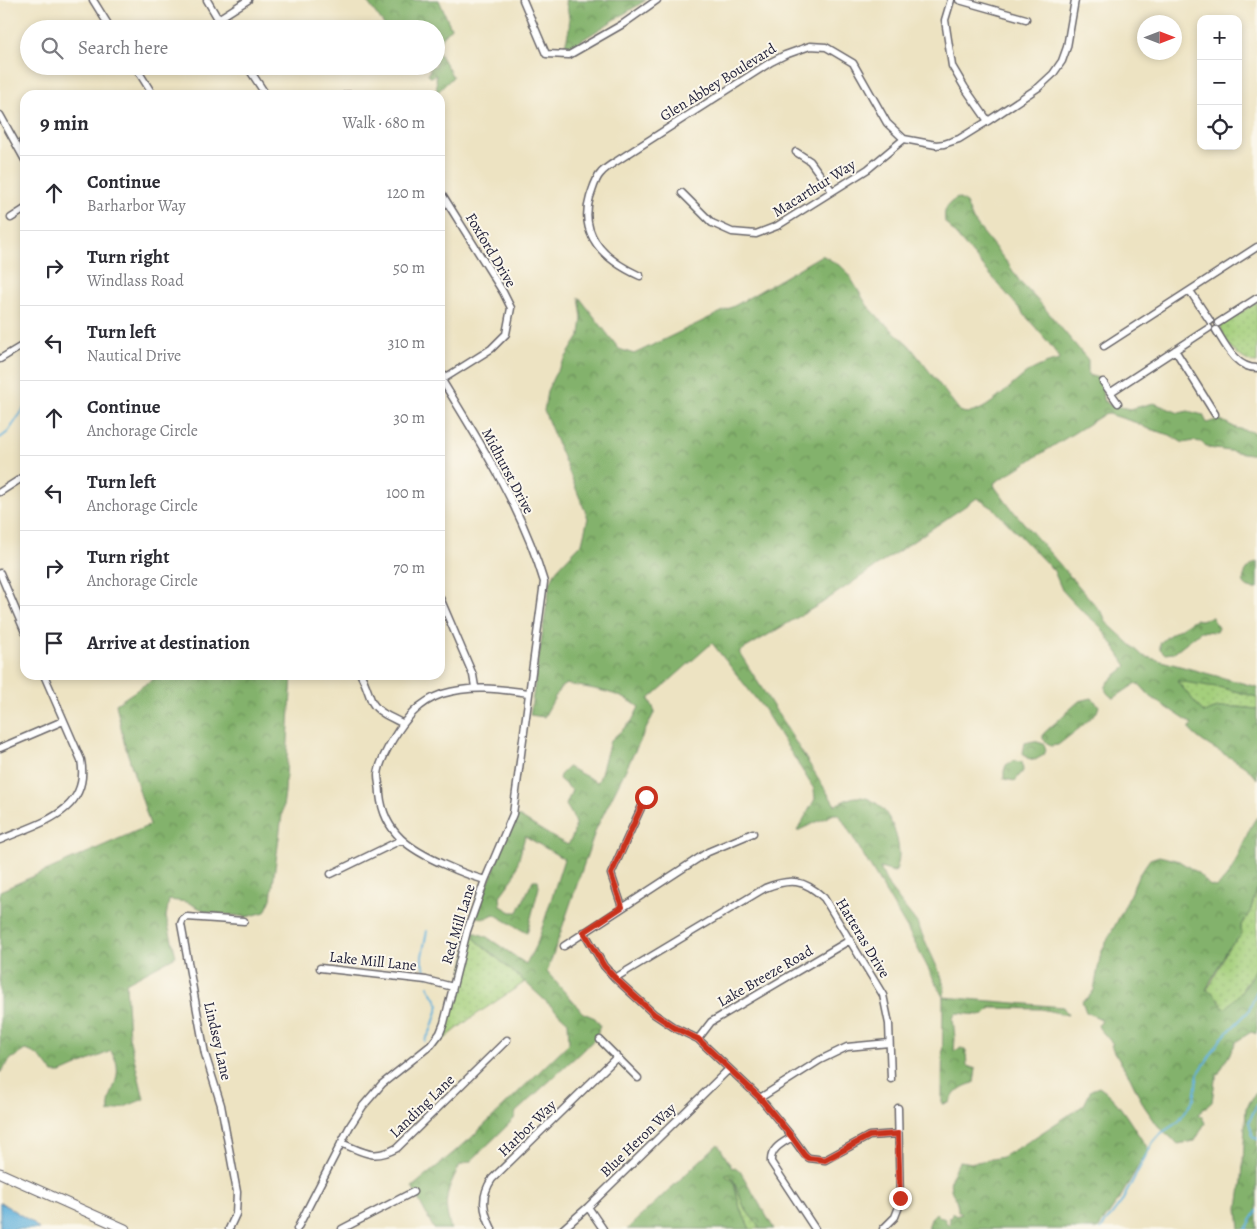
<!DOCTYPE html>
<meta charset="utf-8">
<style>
:root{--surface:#fff;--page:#f2f2f3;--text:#2b2b33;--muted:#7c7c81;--line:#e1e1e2}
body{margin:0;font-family:Alegreya,serif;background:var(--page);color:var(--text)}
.controls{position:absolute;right:15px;top:15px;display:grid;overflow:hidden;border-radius:10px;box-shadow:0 2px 8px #0003}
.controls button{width:45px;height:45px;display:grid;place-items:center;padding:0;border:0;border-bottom:1px solid var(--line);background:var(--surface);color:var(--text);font:25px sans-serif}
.compass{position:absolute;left:1137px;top:15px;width:45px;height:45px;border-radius:50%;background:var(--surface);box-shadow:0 2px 8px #0003;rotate:90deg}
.stop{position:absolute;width:15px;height:15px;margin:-11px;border:4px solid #c8321e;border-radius:50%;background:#fff}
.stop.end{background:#c8321e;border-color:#fff;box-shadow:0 1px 5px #0008}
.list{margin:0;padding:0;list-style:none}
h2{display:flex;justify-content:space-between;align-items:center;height:65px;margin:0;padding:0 20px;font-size:21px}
h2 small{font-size:16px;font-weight:400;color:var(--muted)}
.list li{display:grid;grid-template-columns:32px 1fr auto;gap:15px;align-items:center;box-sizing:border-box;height:75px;padding:0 20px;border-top:1px solid var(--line)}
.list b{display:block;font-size:19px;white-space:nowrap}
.list p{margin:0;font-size:16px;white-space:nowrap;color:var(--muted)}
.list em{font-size:16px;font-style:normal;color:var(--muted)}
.icon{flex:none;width:28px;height:28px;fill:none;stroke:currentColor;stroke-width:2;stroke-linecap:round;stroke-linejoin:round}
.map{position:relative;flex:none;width:1257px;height:1229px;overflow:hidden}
.search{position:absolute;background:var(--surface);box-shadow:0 2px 8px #0003;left:20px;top:20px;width:425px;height:55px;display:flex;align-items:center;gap:12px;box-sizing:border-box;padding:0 18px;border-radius:28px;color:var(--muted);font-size:19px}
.panel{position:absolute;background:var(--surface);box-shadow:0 2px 8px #0003;left:20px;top:90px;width:425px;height:590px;border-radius:15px}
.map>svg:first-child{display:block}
.green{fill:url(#green-dots);stroke:#63785c}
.forest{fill:url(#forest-crowns);stroke:#526a54}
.water{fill:#60b1db;stroke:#416a8b}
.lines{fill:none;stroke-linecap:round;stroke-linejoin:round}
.stream{stroke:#60b1db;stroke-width:2}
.street-casing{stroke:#69666a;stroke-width:9}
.secondary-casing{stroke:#69666a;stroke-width:11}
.street{stroke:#fff;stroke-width:6}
.secondary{stroke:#fff;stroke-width:9}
.route{stroke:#c8321e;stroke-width:6}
.labels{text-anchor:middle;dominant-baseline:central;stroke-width:4;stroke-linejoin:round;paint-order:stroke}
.street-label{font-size:15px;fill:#22223b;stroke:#fbf7ec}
</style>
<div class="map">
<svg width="1257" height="1229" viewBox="0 0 1257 1229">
<defs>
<pattern id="green-dots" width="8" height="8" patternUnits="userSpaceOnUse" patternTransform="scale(1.25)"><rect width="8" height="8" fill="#a4cf7c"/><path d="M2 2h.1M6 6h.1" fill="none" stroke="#8db16c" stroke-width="1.8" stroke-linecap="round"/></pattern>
<pattern id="forest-crowns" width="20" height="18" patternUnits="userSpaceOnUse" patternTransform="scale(1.25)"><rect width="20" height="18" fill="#83b26c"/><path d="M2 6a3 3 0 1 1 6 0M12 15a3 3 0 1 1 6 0" fill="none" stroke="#6b905a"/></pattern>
</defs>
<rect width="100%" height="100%" fill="#fbf7ec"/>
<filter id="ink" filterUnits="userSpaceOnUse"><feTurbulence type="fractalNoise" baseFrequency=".02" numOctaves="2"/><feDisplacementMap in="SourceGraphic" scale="10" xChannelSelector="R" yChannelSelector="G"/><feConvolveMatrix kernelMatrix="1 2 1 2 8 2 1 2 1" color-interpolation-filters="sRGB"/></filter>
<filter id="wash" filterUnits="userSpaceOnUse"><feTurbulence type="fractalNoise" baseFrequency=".0096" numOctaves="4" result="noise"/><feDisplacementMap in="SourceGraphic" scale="20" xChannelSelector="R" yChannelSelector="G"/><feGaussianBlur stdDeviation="1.12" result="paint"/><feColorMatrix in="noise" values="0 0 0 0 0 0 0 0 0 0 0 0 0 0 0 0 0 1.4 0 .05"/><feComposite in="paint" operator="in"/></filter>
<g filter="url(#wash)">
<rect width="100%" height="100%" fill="#ede3c2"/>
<path class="green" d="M1257 302V363H1256C1241 362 1220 339 1221 325Z
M1176 680 1223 688 1257 697V709C1236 707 1223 704 1204 713Z
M1257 889V966L1240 993 1225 1010 1219 999 1206 991 1212 982 1228 948 1241 936V925L1250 912Z
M471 931 474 932 475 939 525 982 471 1018 433 1048C455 1021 463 965 471 931Z
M727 1173 733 1178 745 1209 761 1229H750L740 1208 734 1184 725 1175Z"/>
<path class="forest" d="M366 0H439L451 28 436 44V29H387Z
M565 0H646L563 52C570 28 572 24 565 0Z
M436 48 453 77 437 93 436 75 430 77 428 75 431 66H436Z
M958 198 966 203 973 220 1009 265 1020 282 1042 305 1088 360V375L1102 379 1103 400 1110 405 1130 409 1154 403 1179 413 1188 411 1203 415 1207 423 1219 419 1236 428 1257 433V455L1209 448 1201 442 1194 441 1183 443 1170 435 1146 428 1137 423 1106 413 994 483 995 487 1009 506 1103 614 1106 622 1143 656 1257 687V697L1223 688 1177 681 1204 713C1223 704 1236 707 1257 709V779C1244 759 1206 750 1189 729L1192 724 1151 697 1140 685 1135 684 1114 698C1093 688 1117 675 1127 666L1101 627 1079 608 1062 590 1054 571 993 508 977 498 822 603 739 652 835 805C842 802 850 797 857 797 885 796 899 833 899 855 899 860 897 866 896 871L894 872 880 868 889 887 917 923 942 978 945 991 943 997 1063 1007 1068 1015 1041 1009 991 1008 985 1014 979 1015 956 1013 953 1018 955 1038 954 1051 962 1048 966 1051 967 1066 976 1069 974 1083C962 1086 955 1091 949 1103L942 1104 943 997 908 930 839 814H834L797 831 815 799 814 789 763 708 712 643 649 699 655 711 596 829 547 972 583 1013 595 1018 600 1025 596 1038 516 1112 514 1119 471 1161 460 1165C447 1190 442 1200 451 1229H434L412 1187 470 1139 569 1043 568 1022 525 982 475 939 474 932 487 937 526 964 538 941 564 859 525 836 514 877 500 896 501 906 511 912H518L533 880H538L539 887 527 933 494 914 486 918 475 917 515 816 520 817 556 839 568 845C578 827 577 822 566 805L572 790 559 779 560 775 568 767 597 782 599 780 610 741 632 721 639 707C620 692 590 688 566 684L560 688 544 717 530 715 550 583 557 569 582 543 588 518 544 411 547 391 554 376 580 335 582 318 579 297 619 349 634 354 736 305 822 255 842 267 847 272 867 305 883 322 909 345 960 411C980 422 1013 381 1030 371 1039 366 1049 362 1059 360V357L1048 342 945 222C943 210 947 203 958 198Z
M1257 562V589C1235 590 1243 568 1257 562Z
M1212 617 1218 628 1216 632 1201 631 1173 653 1165 654 1160 649V643L1168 636 1195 619 1200 620Z
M159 675H292L285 792 271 899 265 912 247 917 207 912 187 902 169 900 166 917 176 956 126 983 129 1037 144 1099 109 1113C106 1097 120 1082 117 1066 117 1061 113 1056 111 1051L61 1073H53C45 1062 38 1053 25 1050L11 1059 0 1073V891L150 825 124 742 116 704Z
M1092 698 1099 706 1097 712 1081 727 1058 745 1050 746 1043 739V734L1079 701Z
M1034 741 1044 744 1046 750 1044 755 1035 760 1027 758 1023 753 1025 743Z
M1013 761 1022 762 1023 771 1015 781 1004 779V771L1006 765Z
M1257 817V889L1250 912 1241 925V936L1228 948 1206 990 1212 992 1225 1009C1238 996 1251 982 1257 964V1034L1251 1032 1237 1041 1215 1080 1212 1102 1197 1115 1202 1117 1205 1123 1195 1141 1178 1144 1158 1126 1144 1106 1130 1077 1114 1052 1111 1045 1113 1044 1099 1028 1098 1025 1101 1023 1099 1018 1086 1012 1082 1001 1088 998 1094 990 1101 952 1123 910 1138 876 1150 859 1159 856 1179 861 1198 873 1209 885 1215 887C1237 876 1242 836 1257 817Z
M1099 1087C1120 1100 1132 1127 1147 1147L1148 1154 1141 1161 1120 1198 1098 1229H928L931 1218 936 1213 940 1217 945 1219 947 1224 949 1225 950 1219 949 1218 952 1217V1213H954L955 1216 962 1214 958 1211C958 1203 956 1199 952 1192 947 1181 954 1169 960 1161L972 1163 1002 1157 1023 1145 1084 1105 1091 1090Z
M1257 1091V1229H1240L1238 1208 1242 1180 1246 1108Z
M718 1144 732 1168 735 1167 740 1171 774 1229H761L745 1209 733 1179 727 1173 725 1175 732 1180 734 1184 740 1208 750 1229H627Z"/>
<path class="water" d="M0 1202 32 1222 39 1229H0Z"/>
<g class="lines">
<path class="stream" d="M0 438 8 432 25 407
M427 931 422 956V963L428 976
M425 1041 431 1030 439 1005 428 986
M1257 1104 1249 1122 1253 1137 1257 1139
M1101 1229 1121 1203 1153 1142 1160 1134 1178 1122 1194 1099 1198 1074 1221 1039 1248 1012 1257 991
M1246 1229 1257 1211"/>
</g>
</g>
<g filter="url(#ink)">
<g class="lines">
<g class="street-casing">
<path id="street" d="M93 0 111 29
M207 0 224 29
M523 0 546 54 569 55 623 24 657 0
M951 0 945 20 952 66 965 88 988 121
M959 0 1026 19
M218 19 248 0
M135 66 153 95
M247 66 266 95
M346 95H371
M0 115 25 160
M796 152 810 161 832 191
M440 191 503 292 511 308 506 334 491 349 440 381
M682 193 712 223 732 232 756 234 777 226 868 169 904 139
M11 218 25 209
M640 276C607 261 578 237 590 197 593 189 595 179 601 173 606 167 614 163 620 159L771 62 785 55 810 46 826 47 853 63 887 123 904 139 936 145 944 144 959 139 988 121 1039 87 1053 74 1062 61 1067 47 1075 0
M1190 291 1210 321
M1218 323 1257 298
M1216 330C1226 346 1236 368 1257 368
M1104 346 1257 247
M1175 350 1215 414
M0 359 20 347
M1103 382 1118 403
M1111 392 1209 328
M0 492 25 476
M0 573 25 632
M440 598 473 675 475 687
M361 675C366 684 368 693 372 702 378 713 392 718 402 723
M0 748 63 721
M0 840C38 823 91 813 81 760L44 675
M331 874 401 840
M485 880C471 876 458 871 445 865 411 850 384 834 380 794 380 787 378 781 378 775 379 763 387 749 393 739 405 719 419 702 442 694 472 685 499 689 529 693
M622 907 611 874 646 797
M584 932 604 966 615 978 654 1014 675 1028 698 1039 760 1098 792 1137 805 1155 809 1158 825 1160 869 1136 898 1134
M564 946 708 852 753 833
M320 968 426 980 453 987
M615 978 765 888C790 878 804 879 824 898L883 995 889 1024 891 1079
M698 1039 711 1022 850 940
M600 1040 638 1078
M760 1098 820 1060 847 1047 889 1043
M792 1137C783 1143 770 1148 771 1162L815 1229
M341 1143C364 1152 373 1161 397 1148L507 1040
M588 1207 603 1229
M229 1229 236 1214 237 1192 221 1105 205 1054 181 924 183 919 187 917 244 921
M297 1229 350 1126 363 1106 382 1084 431 1045 440 1033 444 1023 467 931 485 880 513 814 544 582C522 508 480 442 440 377
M342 1229 413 1192
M492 1229C483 1211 480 1197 492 1179L617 1057
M563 1229 588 1207 729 1069
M883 1229 895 1217 900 1204 898 1108"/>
</g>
<g class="secondary-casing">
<path id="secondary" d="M0 1173 125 1229"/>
</g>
<use href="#street" class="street"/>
<use href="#secondary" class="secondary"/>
</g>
</g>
<g class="lines" filter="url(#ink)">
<path class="route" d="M646 797 611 874 622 907 584 932 604 966 615 978 654 1014 675 1028 698 1039 760 1098 792 1137 805 1155 809 1158 825 1160 869 1136 898 1134 900 1198"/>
</g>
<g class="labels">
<g class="street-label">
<text transform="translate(718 82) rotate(-32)">Glen Abbey Boulevard</text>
<text transform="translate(814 188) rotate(-32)">Macarthur Way</text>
<text transform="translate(491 250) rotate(59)">Foxford Drive</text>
<text transform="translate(508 471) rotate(62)">Midhurst Drive</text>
<text transform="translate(458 924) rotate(-73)">Red Mill Lane</text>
<text transform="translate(863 938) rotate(59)">Hatteras Drive</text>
<text transform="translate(373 961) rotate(6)">Lake Mill Lane</text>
<text transform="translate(765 976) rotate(-30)">Lake Breeze Road</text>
<text transform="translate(218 1041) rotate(77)">Lindsey Lane</text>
<text transform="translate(422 1106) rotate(-44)">Landing Lane</text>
<text transform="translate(527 1128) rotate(-44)">Harbor Way</text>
<text transform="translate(638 1140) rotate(-44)">Blue Heron Way</text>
</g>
</g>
</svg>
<div class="controls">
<button>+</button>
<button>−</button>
<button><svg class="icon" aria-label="locate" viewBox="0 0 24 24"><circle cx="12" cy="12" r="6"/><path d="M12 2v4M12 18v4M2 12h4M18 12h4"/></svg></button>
</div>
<svg class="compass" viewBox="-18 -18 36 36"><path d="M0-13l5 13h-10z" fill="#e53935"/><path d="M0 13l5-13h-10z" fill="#7c7c81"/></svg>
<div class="stop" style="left:646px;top:797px"></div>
<div class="stop end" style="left:900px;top:1198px"></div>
<div class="search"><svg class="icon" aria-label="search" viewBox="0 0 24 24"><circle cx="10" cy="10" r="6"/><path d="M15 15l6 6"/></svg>Search here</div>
<section class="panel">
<h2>9 min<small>Walk · 680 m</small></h2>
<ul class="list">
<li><svg class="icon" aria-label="ahead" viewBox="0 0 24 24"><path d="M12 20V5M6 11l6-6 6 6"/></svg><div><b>Continue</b><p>Barharbor Way</p></div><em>120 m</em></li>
<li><svg class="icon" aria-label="right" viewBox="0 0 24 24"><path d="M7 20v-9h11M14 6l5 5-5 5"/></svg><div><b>Turn right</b><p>Windlass Road</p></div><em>50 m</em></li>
<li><svg class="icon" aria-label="left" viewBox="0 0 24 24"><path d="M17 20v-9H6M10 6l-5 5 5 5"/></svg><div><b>Turn left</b><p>Nautical Drive</p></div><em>310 m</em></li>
<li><svg class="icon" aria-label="ahead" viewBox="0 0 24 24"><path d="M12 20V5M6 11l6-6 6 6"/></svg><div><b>Continue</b><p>Anchorage Circle</p></div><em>30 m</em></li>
<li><svg class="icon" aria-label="left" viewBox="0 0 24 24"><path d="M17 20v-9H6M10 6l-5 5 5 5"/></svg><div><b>Turn left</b><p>Anchorage Circle</p></div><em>100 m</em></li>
<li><svg class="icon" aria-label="right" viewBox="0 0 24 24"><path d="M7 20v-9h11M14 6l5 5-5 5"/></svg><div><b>Turn right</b><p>Anchorage Circle</p></div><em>70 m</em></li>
<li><svg class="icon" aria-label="arrive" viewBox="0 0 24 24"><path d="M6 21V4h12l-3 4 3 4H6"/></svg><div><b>Arrive at destination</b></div></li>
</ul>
</section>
</div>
